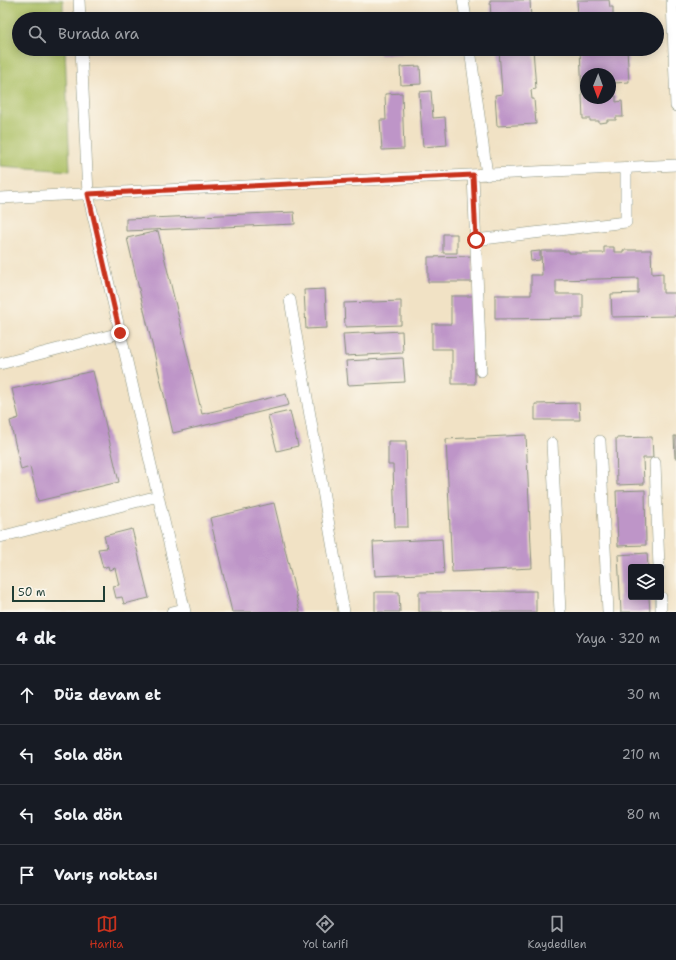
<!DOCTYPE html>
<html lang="tr">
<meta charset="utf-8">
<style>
:root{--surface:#171b24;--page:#242831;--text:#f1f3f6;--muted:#9ea1a6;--line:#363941;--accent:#c8321e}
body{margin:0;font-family:"Shantell Sans",sans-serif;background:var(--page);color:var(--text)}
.controls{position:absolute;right:12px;bottom:12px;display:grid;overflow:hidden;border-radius:4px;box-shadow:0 2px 10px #0003}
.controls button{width:36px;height:36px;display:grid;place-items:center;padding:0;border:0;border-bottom:1px solid var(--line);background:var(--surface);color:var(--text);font:20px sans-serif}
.compass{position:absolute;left:580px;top:68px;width:36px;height:36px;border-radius:50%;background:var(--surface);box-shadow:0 2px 10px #0003;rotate:181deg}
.scale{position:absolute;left:12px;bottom:10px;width:93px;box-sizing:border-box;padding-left:4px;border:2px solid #1f3d34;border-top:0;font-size:11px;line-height:14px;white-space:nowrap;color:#1f3d34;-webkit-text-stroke:3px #fbf7ec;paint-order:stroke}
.stop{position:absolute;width:12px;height:12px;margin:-9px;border:3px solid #c8321e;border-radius:50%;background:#fff}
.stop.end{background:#c8321e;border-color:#fff;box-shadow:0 1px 4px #0008}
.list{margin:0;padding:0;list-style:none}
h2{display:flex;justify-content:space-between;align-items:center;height:52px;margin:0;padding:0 16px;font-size:17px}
h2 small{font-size:13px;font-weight:400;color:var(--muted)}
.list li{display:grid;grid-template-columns:26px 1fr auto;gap:12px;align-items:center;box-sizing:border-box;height:60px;padding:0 16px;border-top:1px solid var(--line)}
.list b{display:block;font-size:15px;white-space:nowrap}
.list em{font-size:13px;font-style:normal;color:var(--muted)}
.icon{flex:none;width:22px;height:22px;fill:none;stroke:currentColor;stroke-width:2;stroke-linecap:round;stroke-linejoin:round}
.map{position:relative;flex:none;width:676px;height:612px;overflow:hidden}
.search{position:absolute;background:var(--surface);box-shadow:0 2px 10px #0003;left:12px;right:12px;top:12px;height:44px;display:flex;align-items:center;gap:10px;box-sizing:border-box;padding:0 14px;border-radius:22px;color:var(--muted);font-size:15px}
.sheet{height:292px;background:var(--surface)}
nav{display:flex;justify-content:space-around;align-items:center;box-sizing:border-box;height:56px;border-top:1px solid var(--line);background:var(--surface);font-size:11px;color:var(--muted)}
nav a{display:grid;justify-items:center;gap:2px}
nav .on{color:var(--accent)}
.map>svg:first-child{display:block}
.green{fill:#abbf64;stroke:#657e4c}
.building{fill:#be95c8;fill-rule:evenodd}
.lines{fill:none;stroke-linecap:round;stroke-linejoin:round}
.street-casing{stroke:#88907c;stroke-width:12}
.street{stroke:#fff;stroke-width:11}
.route{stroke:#c8321e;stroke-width:5}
</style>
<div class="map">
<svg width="676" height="612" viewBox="0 0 676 612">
<rect width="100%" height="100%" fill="#fbf7ec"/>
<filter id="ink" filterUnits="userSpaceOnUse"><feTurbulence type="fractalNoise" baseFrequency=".025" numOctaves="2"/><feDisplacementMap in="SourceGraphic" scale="8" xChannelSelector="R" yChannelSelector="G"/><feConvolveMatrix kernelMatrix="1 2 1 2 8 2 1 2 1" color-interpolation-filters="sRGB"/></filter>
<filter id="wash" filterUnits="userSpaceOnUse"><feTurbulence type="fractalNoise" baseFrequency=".012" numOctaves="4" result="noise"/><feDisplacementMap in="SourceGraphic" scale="16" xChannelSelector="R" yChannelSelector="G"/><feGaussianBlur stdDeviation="0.9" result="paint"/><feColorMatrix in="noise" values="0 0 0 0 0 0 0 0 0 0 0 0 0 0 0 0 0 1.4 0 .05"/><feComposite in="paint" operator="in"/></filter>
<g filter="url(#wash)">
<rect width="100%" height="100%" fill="#f1e2c5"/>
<path class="green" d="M0 0H63V19H19V49H65L70 171 0 166Z"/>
<g id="blocks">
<path class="building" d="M490 0H530L531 19H491Z
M577 0H609L610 7H613V19H578Z
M379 49H428V52L380 55Z
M499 49H533L536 89 531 90 532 99H534L536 124 497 126 495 95 502 94Z
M580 49H627L629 82 614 83V96H616V102L622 101 623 117H616V120H607V122L599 123V121H590V119H583ZM586 74H610V98H586Z
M420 66 421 84 401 85 400 67Z
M431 91 433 118 445 117 447 145 423 147 419 92Z
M402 93 404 149 382 150 380 120H386L385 94Z
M294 212 295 224 126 231V219Z
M158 231 202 414 286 394 289 405 173 433 127 238Z
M443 234H457V253H443Z
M604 247H614V252H623V250H651L652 274 663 273V293H676V316L612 317 611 294 638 293V278L556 280V294H583V318L495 319V295H531V275H542L541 251H569V253H604Z
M540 251V260L531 261 530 252Z
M473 256V282H428V257Z
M325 289 327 328 306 329 304 290Z
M451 296H474L475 384H452V349H432V324H451Z
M401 301V325L345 327 344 303Z
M402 331 403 353 345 356 343 334Z
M403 358 405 382 348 385 346 361Z
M93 371 119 482 38 501 30 467 21 470 10 421 19 418 12 389Z
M579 403 580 420H535V404Z
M290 411 298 446 277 451 268 416Z
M526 435 532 568 452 572 446 439Z
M674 436H676V458H675Z
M652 437 653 458H643L644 484 617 485 616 438Z
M388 441H406L408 527H395L393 465H388Z
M645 490 646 545 618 546 616 491Z
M274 503 300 612H232L210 518Z
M132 529 149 598 124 604 122 597 116 598 113 586 119 585 115 568 109 570 108 566 103 568 98 549 107 548 104 536Z
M442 539 444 573 375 576 373 542Z
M647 553 648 567H631V597H649L650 612H621L618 555Z
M536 591V612H419V592Z
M375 592H399L400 612H375Z"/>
</g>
</g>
<g filter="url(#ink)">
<use href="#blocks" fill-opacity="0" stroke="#88907c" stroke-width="1"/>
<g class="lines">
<g class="street-casing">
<path id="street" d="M79 0 80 19
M463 0 466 19
M672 0 676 106
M81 49 88 194 185 612
M470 49 487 175
M473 175 481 371
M0 198 676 165
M475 240 626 222V168
M290 300 344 612
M0 364 120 333
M600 441 608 612
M552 443 560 612
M655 463 659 567
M0 537 158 496
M661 597V612
M172 612 184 609"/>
</g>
<use href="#street" class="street"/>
</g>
</g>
<g class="lines" filter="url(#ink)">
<path class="route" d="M120 333 88 194 473 175 476 240"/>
</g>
</svg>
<div class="controls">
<button><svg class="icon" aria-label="layers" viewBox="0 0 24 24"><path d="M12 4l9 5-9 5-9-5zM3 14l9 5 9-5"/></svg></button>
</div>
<svg class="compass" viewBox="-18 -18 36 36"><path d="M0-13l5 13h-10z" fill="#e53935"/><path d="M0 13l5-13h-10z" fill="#9ea1a6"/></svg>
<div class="scale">50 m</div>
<div class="stop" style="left:476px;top:240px"></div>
<div class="stop end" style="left:120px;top:333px"></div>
<div class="search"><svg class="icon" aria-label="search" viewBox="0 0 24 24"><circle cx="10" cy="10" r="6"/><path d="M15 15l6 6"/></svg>Burada ara</div>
</div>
<section class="sheet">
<h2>4 dk<small>Yaya · 320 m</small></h2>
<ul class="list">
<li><svg class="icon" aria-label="ahead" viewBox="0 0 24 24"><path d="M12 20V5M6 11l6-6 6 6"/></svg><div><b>Düz devam et</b></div><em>30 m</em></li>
<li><svg class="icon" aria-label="left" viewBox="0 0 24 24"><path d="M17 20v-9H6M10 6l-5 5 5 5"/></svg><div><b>Sola dön</b></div><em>210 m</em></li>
<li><svg class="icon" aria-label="left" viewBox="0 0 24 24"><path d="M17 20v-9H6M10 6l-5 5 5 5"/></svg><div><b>Sola dön</b></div><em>80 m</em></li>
<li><svg class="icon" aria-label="arrive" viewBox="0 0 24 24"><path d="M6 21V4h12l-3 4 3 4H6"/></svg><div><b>Varış noktası</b></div></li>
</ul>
</section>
<nav>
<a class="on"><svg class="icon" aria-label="map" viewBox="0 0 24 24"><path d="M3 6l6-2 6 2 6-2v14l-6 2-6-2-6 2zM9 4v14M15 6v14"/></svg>Harita</a>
<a><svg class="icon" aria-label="directions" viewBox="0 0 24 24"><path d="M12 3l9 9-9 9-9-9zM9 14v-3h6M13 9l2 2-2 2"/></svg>Yol tarifi</a>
<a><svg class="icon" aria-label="saved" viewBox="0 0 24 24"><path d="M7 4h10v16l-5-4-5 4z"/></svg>Kaydedilen</a>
</nav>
